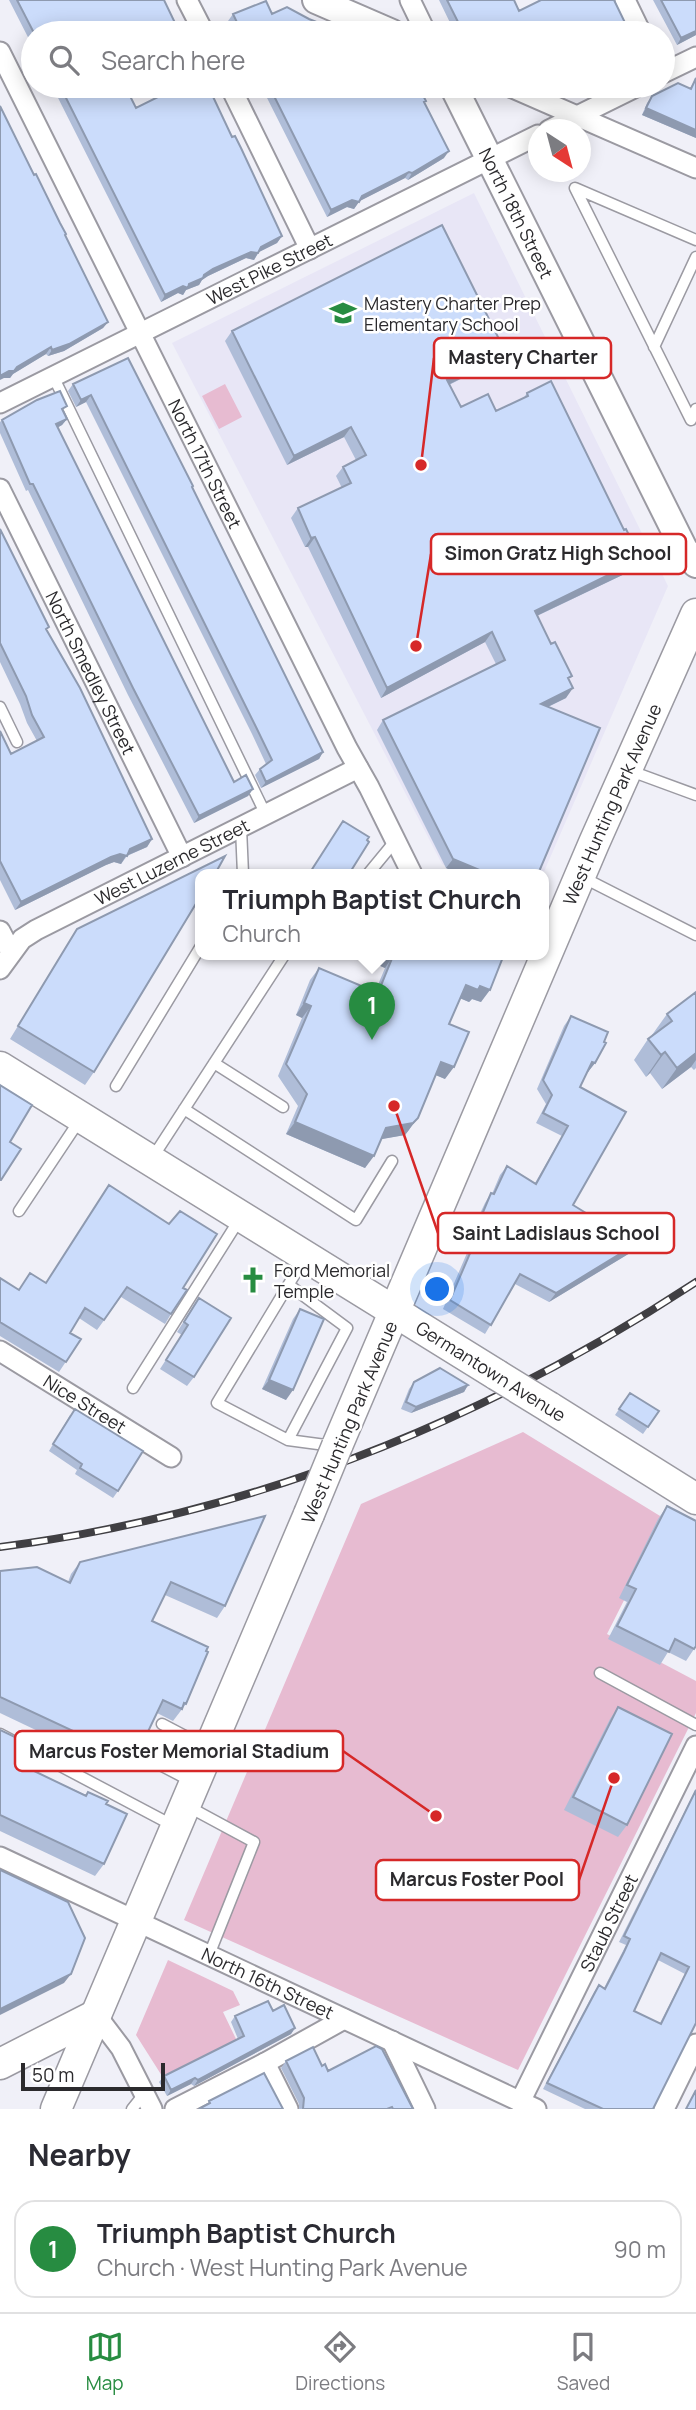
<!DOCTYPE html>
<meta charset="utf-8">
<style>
:root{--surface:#fff;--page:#f2f2f3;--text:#2b2b33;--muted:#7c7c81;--line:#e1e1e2;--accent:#278c41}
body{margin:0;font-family:Manrope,sans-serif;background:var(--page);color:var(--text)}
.compass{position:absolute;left:528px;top:119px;width:63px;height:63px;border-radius:50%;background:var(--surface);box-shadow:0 4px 18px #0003;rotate:144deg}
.scale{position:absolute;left:21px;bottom:18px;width:144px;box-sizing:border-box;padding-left:7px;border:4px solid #2b2a2d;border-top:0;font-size:19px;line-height:24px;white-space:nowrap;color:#2b2a2d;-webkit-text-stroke:5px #fff;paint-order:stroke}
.you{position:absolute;left:438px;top:1290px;width:24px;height:24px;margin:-18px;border:5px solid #fff;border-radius:50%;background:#1a73e8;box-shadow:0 0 0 10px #1a73e833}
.badge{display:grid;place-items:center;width:46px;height:46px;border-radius:50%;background:var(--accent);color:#fff;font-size:23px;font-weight:700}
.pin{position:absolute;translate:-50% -58px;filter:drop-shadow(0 2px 4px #0008)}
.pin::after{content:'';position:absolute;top:37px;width:24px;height:21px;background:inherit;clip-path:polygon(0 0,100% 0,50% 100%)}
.popup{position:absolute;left:195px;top:869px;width:354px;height:91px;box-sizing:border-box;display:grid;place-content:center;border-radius:14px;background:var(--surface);filter:drop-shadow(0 2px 5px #0005);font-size:23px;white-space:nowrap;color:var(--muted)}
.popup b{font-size:26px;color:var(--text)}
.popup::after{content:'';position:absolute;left:50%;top:100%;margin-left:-14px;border:14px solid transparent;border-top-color:var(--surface)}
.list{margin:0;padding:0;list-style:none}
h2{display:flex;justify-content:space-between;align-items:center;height:91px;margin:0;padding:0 28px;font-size:30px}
h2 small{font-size:23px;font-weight:400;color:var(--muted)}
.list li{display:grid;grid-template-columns:46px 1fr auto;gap:21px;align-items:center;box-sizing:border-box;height:98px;margin:0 14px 14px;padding:0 14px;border:2px solid var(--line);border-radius:21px}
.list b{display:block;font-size:26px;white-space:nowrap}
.list p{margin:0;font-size:23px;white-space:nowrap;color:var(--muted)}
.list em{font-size:23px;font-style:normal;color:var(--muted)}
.icon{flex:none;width:38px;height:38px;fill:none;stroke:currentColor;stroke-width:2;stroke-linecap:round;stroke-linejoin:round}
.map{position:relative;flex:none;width:696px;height:2109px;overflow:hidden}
.search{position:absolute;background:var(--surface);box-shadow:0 4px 18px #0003;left:21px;right:21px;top:21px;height:77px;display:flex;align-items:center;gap:18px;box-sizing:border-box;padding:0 24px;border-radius:38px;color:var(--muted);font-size:26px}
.sheet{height:203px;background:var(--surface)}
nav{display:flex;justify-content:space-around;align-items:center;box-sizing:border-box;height:98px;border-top:2px solid var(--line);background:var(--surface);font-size:19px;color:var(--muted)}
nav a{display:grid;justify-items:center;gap:4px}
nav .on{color:var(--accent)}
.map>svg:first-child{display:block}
.built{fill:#e8e6f6}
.green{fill:#e7bbd1}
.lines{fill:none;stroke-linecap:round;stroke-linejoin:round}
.lane-casing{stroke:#9b9aa2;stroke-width:13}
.street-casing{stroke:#9b9aa2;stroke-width:23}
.secondary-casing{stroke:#9b9aa2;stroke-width:30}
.primary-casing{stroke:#9b9aa2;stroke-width:33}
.lane{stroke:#fff;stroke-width:10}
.street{stroke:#fff;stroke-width:19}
.secondary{stroke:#fff;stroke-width:26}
.primary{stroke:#fff;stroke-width:30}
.rail-casing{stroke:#403f43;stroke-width:8}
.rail{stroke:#fff;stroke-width:5;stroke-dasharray:16;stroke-linecap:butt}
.primary-bridge-casing{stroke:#9b9aa2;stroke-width:33;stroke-linecap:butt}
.primary-bridge{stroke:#fff;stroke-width:30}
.wall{fill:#afbdd8;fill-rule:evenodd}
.shaded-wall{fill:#8e9ab0}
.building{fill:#cbdcfb;stroke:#8e9ab0;stroke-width:2;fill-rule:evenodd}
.labels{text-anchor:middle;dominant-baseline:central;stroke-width:5;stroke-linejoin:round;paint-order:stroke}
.street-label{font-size:18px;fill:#2b2a2d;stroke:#fff}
.poi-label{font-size:18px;fill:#2b2a2d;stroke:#fff;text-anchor:start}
.leader{fill:none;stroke:#d62828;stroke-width:2.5}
.callout-dot{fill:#d62828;stroke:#fff;stroke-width:2.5}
.callout{fill:#fff;stroke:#d62828;stroke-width:2.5}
.callout-label{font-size:19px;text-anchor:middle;font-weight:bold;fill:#2b2a2d}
</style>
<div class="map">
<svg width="696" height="2109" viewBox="0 0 696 2109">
<rect width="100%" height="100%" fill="#f0f0f8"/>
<path class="built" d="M474 193 668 586 543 874H462L442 864 172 343Z"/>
<path class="green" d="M225 384 242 417 219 429 202 396Z
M523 1432 665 1519 607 1634 696 1681V1713L518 2070 184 1920 361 1504Z
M168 1960 233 1991 240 2005 223 2012 237 2041 162 2076 136 2035Z"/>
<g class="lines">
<g class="lane-casing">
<path id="lane" d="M696 240 575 188 691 420 696 409
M654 347 696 257
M53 376 266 815
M0 707 17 742
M628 770 696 795
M241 828 243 874
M368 874 396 840
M584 878 696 935
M214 1063 283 1107
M116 1086 201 946
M184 1109 356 1220 392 1161
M153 1157 285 954
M19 1211 79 1121
M304 1259 217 1403 288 1440 333 1446
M133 1388 239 1220
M288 1440 347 1328 289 1285
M600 1673 696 1725
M162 1724 206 1747
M0 1734 172 1825
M143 1756 191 1781
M189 1807 254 1842 209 1955
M132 2109 144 2094"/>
</g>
<g class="street-casing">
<g id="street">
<path d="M187 0 204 33"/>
<path d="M410 0 426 33"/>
<path d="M625 0 641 33"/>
<path id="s1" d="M0 52 347 748 369 787 412 874"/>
<path d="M663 73 696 57"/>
<path d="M230 86 310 249"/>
<path d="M508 86 696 168"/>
<path d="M549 130 638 86"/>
<path id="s2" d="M0 403 538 135"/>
<path id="s3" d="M0 489 182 857"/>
<path d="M0 931 11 952"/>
<path id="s4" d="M0 969 22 939 36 930 358 768"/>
<path id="s5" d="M0 1351 171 1457"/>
<path id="s6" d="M0 1857 536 2109"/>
<path d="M96 2015 121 2048 152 2109"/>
<path d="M392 2041 425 2109"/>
<path d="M265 2063 288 2109"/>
<path id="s7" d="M520 2102 696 1746"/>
<path d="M175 2109 265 2063 344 2019"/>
<path d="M664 2109 696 2044"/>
</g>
</g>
<g class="secondary-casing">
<g id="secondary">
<path d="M316 0 392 33"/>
<path id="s8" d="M453 86 684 549 696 564"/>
</g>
</g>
<g class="primary-casing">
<g id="primary">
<path d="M0 1067 497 1375"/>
<path d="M549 1407 696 1499"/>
<path id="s9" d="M337 1446 594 843 696 614"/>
<path d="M0 2064 96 2015"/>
<path d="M56 2109 309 1514"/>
</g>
</g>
<use href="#lane" class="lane"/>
<use href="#street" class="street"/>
<use href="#secondary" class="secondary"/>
<use href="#primary" class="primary"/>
<g class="rail-casing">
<path id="rail" d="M0 1547C254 1514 483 1422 696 1282"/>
</g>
<use href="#rail" class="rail"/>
<g class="primary-bridge-casing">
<path id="primary-bridge" d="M497 1375 549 1407
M309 1514 337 1446"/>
</g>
<use href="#primary-bridge" class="primary-bridge"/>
</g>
<path class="wall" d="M9 0H164L173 33H33V47Z
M439 0H514L519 11 630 33H455Z
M653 0H696V35L677 45Z
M233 14H272L309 19 344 33H235L228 21Z
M696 78V138L642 115 647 103 652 96 690 88Z
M52 86H125L136 108 232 137 282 236 277 243 259 252 254 260 246 258 208 276 202 280 199 285 186 290 183 295 178 293 161 302Z
M261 86H415L424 103 444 158 408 180 405 178 359 201 354 209 347 207 327 217Z
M65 236 108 322 103 328 64 351 48 356 46 354 13 374 10 378H4Z
M232 331 505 351 498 360 449 385 461 407 496 411 523 399 527 393 635 569 537 616 569 680 566 698 548 707 538 874H459L446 868 377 730 383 720 496 664 485 642 381 698 308 547H305L291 518 298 508 342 488 336 476 343 467 356 460 344 437 287 465 225 341Z
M128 358 193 486 192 488 323 752 319 759 261 788 255 775 260 769 266 764 252 734 86 402 76 407 68 391 73 384Z
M63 412 67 419 62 425 57 428 234 782 253 789 248 796 194 823 128 695 28 490 26 491 0 433V422L2 420Z
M0 529 47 630 152 839 147 847 127 856 121 864 114 862 106 865 15 910 0 880V731L11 754 37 741 27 723 20 704 0 662Z
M77 929 94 1072 85 1085 10 1039Z
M353 954H497L481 1002 472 999 469 1002 460 998 449 1024 445 1079 436 1075 409 1130 405 1135 381 1139 365 1168 286 1134 298 1106 278 1076 302 1018 296 1015 310 980 319 968 375 992 385 968Z
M696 992V1068L694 1070 691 1067 662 1089 650 1073 646 1077 634 1060 648 1039 653 1036 652 1035 667 1014Z
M571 1016 595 1063 588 1072H587L580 1087 573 1205 636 1244 630 1253 549 1302 515 1284 485 1334 443 1309 470 1246 467 1244 474 1226 485 1203 491 1193 492 1194 500 1175 507 1166 535 1183 562 1136 536 1123 546 1104 537 1089 564 1026Z
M30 1273 46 1283 183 1288 171 1314 165 1324 121 1297 97 1330 79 1318 70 1333 81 1339 59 1372 0 1336V1278L19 1290Z
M199 1298 194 1377 187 1386 160 1369 182 1335 177 1332Z
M300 1309 286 1400 262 1389 293 1319Z
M414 1382 468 1385 464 1392 411 1413 401 1409 409 1389Z
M630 1393 659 1411 643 1434 615 1415Z
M70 1415 118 1491 113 1498 75 1474 77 1470 49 1451Z
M667 1506 694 1649 686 1661 668 1652 660 1665 608 1639 627 1602 619 1598 658 1519Z
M265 1516 225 1606 217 1618 165 1595 152 1621 186 1704 173 1721 157 1713 135 1759 127 1771 124 1772 0 1713V1571L68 1582 71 1574 80 1562Z
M618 1707 627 1825 618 1837 564 1810 610 1719Z
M0 1730 16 1746 32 1770 86 1795 88 1792 106 1804 104 1864 95 1876 0 1831Z
M696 1789V2023L653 2109H585L543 2089 594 1992 599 1985 604 1988 626 1945 619 1942ZM658 1960 685 1974 660 2023 634 2011Z
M273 2011 295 2028 291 2034 194 2086 191 2084 167 2096 159 2082 164 2076 238 2039 231 2022 235 2016Z
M286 2061 322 2066 328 2071 413 2109H299V2104L281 2068Z"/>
<path class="shaded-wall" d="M177 27 173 33H165Z
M461 28 473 33H457Z
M696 31V35L677 45 681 38Z
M646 108 696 130V138L642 115Z
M449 151 444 158 408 180 412 173Z
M409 172 405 178 358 202H359L354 209 347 207 327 217 331 210Z
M282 236 277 243 257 253H258L254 260 246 258 208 276 202 280 199 285 186 290 183 295 178 293 161 302 165 295 183 286 189 284 213 269Z
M108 322 103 328 64 351 48 356 52 350Z
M51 347 46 354 13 374 10 378H4L0 380V376Z
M505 351 498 360 440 389 447 380Z
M91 395 86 402 76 407 81 400Z
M67 419 62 425 51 431 56 424Z
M351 427 344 437 287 465 294 456Z
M315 537 308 547H305L311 538Z
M641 559 635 569 528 620 535 611Z
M492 632 485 642 381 698 387 688Z
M573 688 566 698 535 713 541 704Z
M323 752 319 759 261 788 266 782Z
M253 789 248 796 194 823 199 816Z
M152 839 147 847 126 856 121 864 114 862 106 865 15 910 21 902 111 857Z
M453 859 489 874H459L446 868Z
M353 954H390L393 956 385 968Z
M466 985 480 986 490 990 481 1002 472 999 469 1002 457 997Z
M304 1003 311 1006 302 1018 296 1015Z
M665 1052 650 1073 646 1077 661 1055Z
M696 1053V1060L691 1067 662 1089 677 1068Z
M441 1062 454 1067 445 1079 433 1074Z
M592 1062 595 1063 588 1072 585 1071Z
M418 1118 405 1135 377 1140 386 1128Z
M295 1122 374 1156 365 1168 286 1134Z
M636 1244 630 1253 549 1302 556 1293Z
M269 1380 293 1390 286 1400 262 1389Z
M468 1385 464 1392 411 1413 416 1407Z
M133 1759H135L127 1771 124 1772Z
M71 1974 64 1983 0 2015V2009Z
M295 2028 291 2034 194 2086 198 2080Z
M195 2078 191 2084 167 2096 171 2090Z"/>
<path class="building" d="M17 0H164L177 27 165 33H34Z
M447 0H514L519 11 541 0H614L630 33H473L461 28Z
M661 0H696V31L681 38Z
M266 1 272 14 287 7 309 19 344 33H242L233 14Z
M696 78V130L646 108 652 96 678 83 691 89Z
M60 86H125L136 108 180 86H208L232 137 235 136 241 148 282 236 261 247 258 253 251 252 213 269 204 275 203 278 189 284 188 288 183 286 165 295Z
M269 86H415L417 89 419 88 426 101 424 102 449 151 412 173 409 172 362 196 359 202 352 200 331 210Z
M0 106 34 175 36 174 60 223 66 234 65 235 108 322 69 344 52 350 51 347 17 367 14 371H9L0 376Z
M442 225 505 351 447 380 461 407 488 394 496 411 528 396 527 393 551 381 624 530 626 529 641 559 535 611 551 644 555 642 572 676 568 678 573 688 541 704 600 728 538 874H489L453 859 383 720 505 660 492 632 387 688 315 537 311 538 298 508 351 483 343 467 366 455 351 427 294 456 232 331Z
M128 358 193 486 192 487 323 752 266 782 260 769 272 760 256 727 91 395 81 400 73 384Z
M60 391 67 406 62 409 67 419 56 424 234 782 246 775 253 789 199 816 133 688 33 484H30L2 420 37 400Z
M0 529 49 627 46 629 80 688 152 839 130 849 127 856 120 854 111 857 21 902 0 861V731L11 754 44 737 32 715 26 696 0 643Z
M343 821 369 837 367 840 369 842 349 874H309Z
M225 856 215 874H200V897L94 1072 18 1026 77 929Z
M390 954H497L503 957 490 990 480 986 478 990 466 985 449 1024 469 1032 454 1067 441 1062 418 1118 413 1123 386 1128 374 1156 295 1122 307 1094 286 1064 311 1006 304 1003 319 968 378 993 393 956Z
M696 992V1053L677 1068 665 1052 661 1055 648 1039 672 1021 667 1014Z
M571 1016 608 1032 604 1042 606 1043 595 1063 592 1062 580 1087 626 1112 573 1205 636 1244 556 1293 520 1274 491 1325 450 1300 477 1237 473 1235 481 1217 491 1193 494 1194 507 1166 536 1184 568 1126 543 1113 552 1095 543 1080Z
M0 1085 32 1105 10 1142 21 1149 1 1180H0Z
M109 1185 169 1224 180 1211 217 1234 183 1288 187 1290 171 1314 127 1287 104 1320 85 1308 70 1333 81 1339 66 1362 0 1322V1278L19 1290 30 1273 46 1283Z
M199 1298 231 1318 194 1377 166 1360 188 1325 184 1322Z
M300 1309 324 1319 293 1390 269 1380Z
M440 1368 468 1385 416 1407 406 1402 414 1382Z
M630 1393 659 1411 648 1427 619 1409Z
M75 1409 143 1451 118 1491 80 1468 82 1464 53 1444Z
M667 1506 696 1521V1646L694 1649 675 1639 669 1652 617 1626 636 1589 627 1585Z
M265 1516 225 1606 171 1582 152 1621 208 1647 206 1651 208 1652 186 1704 184 1703 182 1709 163 1700 135 1759H133L0 1697V1571L37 1567 70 1583 80 1562Z
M618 1707 672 1734 627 1825 573 1797Z
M0 1730 15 1737 16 1746 39 1757 32 1770 86 1796 88 1792 108 1801 106 1804 127 1814 104 1864 0 1815Z
M696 1790V2023L653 2109H603L547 2083 599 1985 605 1989 624 1952 630 1939 624 1936ZM661 1953 689 1967 661 2024 634 2011Z
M0 1870 68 1902 85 1938 71 1974 0 2009Z
M268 2001 273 2011 284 2005 295 2028 198 2080 195 2078 171 2090 164 2076 244 2036 235 2016Z
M376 2046 382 2049 413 2109H393L392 2107 387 2109H303L304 2098 286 2061 313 2047 322 2066 325 2064 328 2071Z
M264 2073 283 2109H199L210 2103 209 2101Z
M696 2090V2109H686Z"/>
<defs>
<g id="school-bare" transform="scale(2.1)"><path d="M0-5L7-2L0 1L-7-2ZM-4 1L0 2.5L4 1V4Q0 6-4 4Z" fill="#278c41" stroke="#fff" stroke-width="2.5" paint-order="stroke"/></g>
<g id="church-bare" transform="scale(2.1)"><path d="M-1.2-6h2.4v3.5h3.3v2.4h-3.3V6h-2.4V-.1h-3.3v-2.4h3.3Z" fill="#278c41" stroke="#fff" stroke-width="2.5" paint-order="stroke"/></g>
</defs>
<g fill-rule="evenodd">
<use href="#school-bare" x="343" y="313"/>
<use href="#church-bare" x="253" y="1280"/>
</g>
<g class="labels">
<g class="street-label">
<text stroke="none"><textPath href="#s8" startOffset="142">North 18th Street</textPath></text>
<text stroke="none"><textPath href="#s2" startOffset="301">West Pike Street</textPath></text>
<text stroke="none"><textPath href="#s1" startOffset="460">North 17th Street</textPath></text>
<text stroke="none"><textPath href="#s3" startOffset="205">North Smedley Street</textPath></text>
<text stroke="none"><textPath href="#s9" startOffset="698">West Hunting Park Avenue</textPath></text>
<text stroke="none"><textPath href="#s4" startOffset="206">West Luzerne Street</textPath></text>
<text transform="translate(491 1371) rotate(32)">Germantown Avenue</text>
<text stroke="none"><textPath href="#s5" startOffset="100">Nice Street</textPath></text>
<text transform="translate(349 1422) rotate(-67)">West Hunting Park Avenue</text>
<text stroke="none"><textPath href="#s7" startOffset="200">Staub Street</textPath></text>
<text stroke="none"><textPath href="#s6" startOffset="296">North 16th Street</textPath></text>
</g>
<g class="poi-label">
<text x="364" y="303">Mastery Charter Prep<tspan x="364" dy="21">Elementary School</tspan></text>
<text x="274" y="1270">Ford Memorial<tspan x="274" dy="21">Temple</tspan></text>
</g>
</g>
<path class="leader" d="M421 465L434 358M416 646L431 554M394 1106L438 1233M436 1816L343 1751M614 1778L579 1880"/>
<g class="callout-dot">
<circle cx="421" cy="465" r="7"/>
<circle cx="416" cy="646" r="7"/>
<circle cx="394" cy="1106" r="7"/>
<circle cx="436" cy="1816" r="7"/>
<circle cx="614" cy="1778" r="7"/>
</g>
<g class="callout">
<rect x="434" y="338" width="177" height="40" rx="7"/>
<rect x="431" y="534" width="255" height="40" rx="7"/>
<rect x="438" y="1213" width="236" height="40" rx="7"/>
<rect x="15" y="1731" width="328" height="40" rx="7"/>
<rect x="376" y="1860" width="203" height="40" rx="7"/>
</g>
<g class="callout-label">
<text x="523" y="364">Mastery Charter</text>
<text x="558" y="560">Simon Gratz High School</text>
<text x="556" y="1240">Saint Ladislaus School</text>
<text x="179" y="1758">Marcus Foster Memorial Stadium</text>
<text x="477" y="1886">Marcus Foster Pool</text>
</g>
</svg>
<svg class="compass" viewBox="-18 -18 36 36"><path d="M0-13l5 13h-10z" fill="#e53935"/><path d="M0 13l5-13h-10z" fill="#7c7c81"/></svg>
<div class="scale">50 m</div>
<div class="you"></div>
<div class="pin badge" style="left:372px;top:1040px">1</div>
<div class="popup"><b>Triumph Baptist Church</b>Church</div>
<div class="search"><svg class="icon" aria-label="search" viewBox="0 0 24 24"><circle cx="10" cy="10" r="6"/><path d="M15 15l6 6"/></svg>Search here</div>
</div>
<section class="sheet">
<h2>Nearby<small></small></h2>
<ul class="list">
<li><span class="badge">1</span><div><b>Triumph Baptist Church</b><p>Church · West Hunting Park Avenue</p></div><em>90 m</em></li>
</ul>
</section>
<nav>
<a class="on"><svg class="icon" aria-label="map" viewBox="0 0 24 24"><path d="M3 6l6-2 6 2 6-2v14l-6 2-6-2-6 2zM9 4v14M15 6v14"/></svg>Map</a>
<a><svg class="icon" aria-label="directions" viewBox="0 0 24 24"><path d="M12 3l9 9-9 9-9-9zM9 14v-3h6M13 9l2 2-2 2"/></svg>Directions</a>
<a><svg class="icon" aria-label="saved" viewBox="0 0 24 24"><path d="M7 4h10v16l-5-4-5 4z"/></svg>Saved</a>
</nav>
